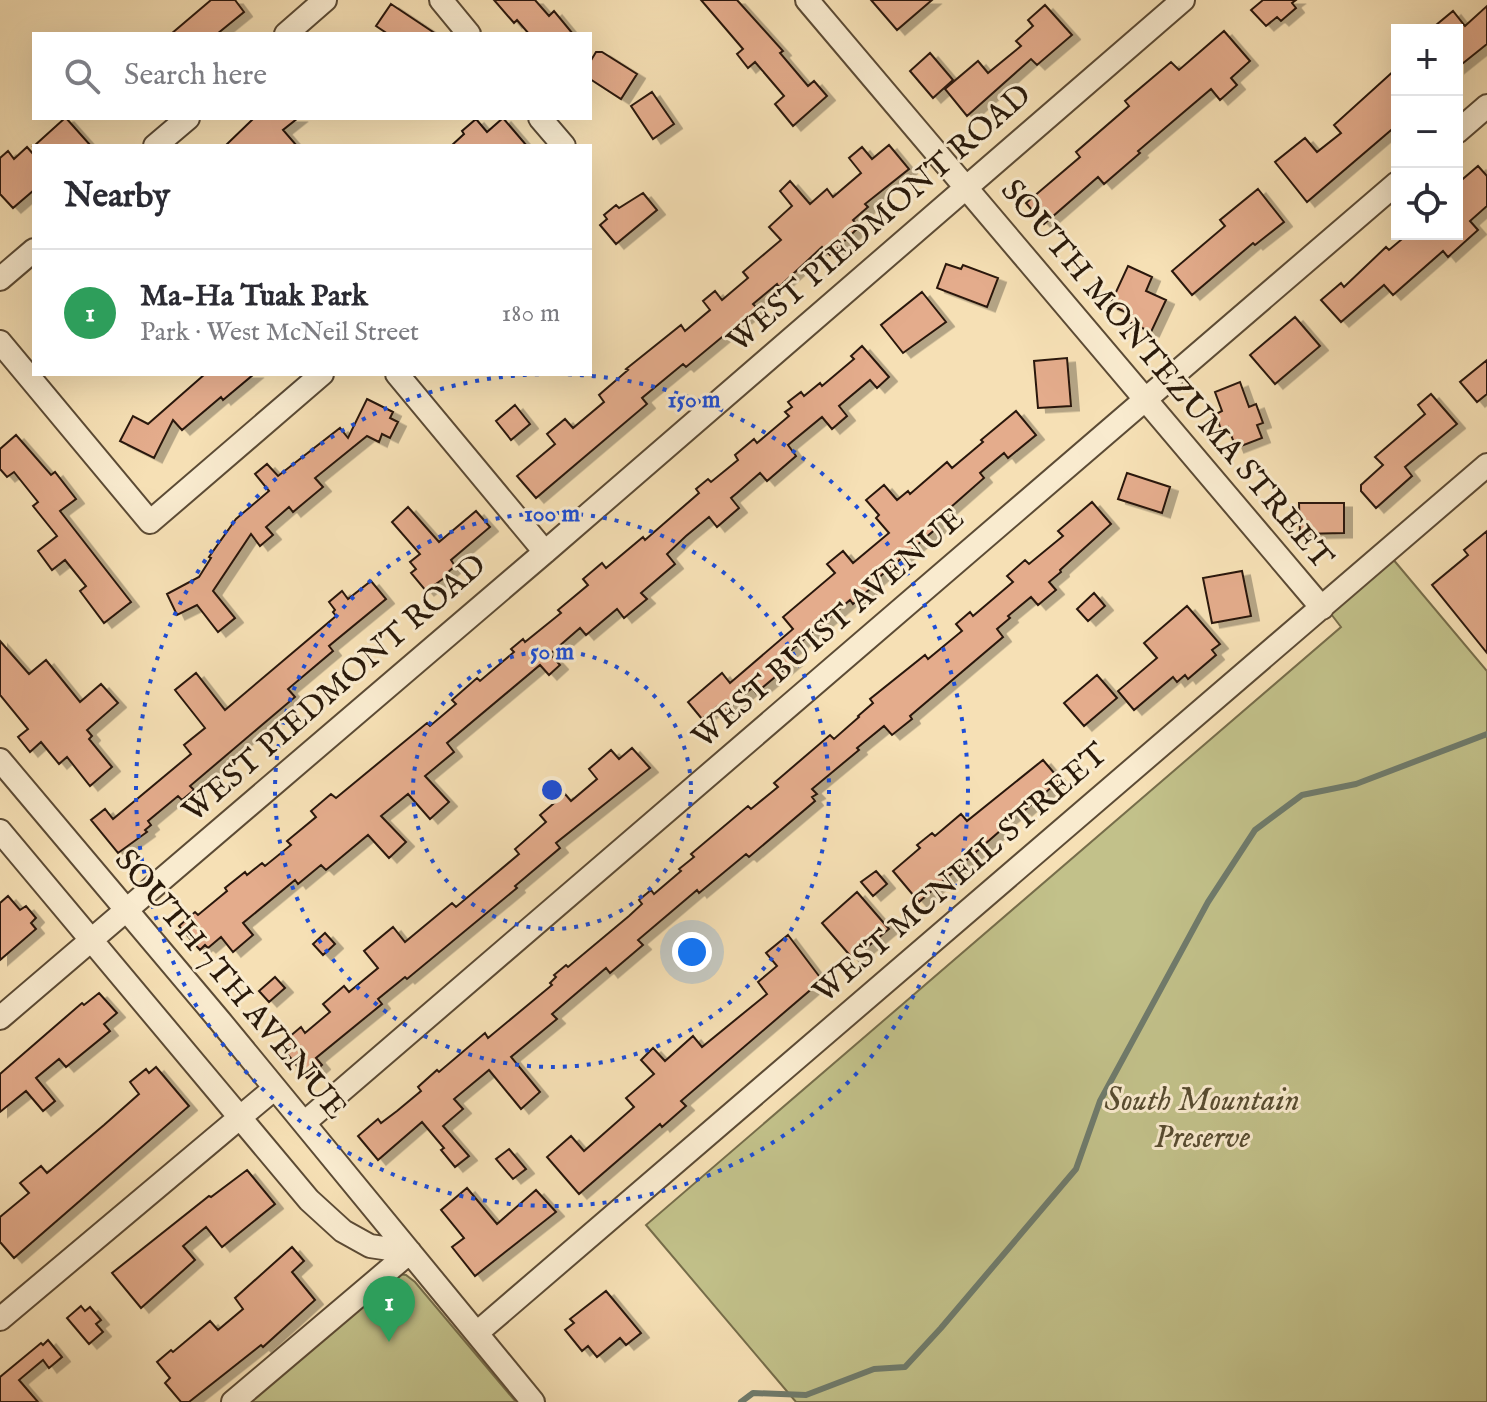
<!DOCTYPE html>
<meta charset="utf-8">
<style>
:root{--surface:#fff;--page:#f2f2f3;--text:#2b2b33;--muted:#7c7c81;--line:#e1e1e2;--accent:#7c3aed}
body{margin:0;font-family:"IM FELL English",serif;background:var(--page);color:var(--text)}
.controls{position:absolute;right:24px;top:24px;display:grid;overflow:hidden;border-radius:0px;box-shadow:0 8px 32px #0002}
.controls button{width:72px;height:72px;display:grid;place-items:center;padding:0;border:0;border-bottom:2px solid var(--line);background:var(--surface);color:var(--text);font:40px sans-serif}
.you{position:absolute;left:692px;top:952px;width:28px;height:28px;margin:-20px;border:6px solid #fff;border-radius:50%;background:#1a73e8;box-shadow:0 0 0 12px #1a73e833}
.badge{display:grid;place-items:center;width:52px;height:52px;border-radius:50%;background:var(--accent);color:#fff;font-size:26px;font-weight:700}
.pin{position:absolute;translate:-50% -66px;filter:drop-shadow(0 2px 4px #0008)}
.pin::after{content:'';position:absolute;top:42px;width:28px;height:24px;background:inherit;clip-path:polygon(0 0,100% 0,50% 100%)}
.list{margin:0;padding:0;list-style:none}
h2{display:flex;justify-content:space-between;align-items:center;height:104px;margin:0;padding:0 32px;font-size:34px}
h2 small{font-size:26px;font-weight:400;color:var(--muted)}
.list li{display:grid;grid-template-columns:52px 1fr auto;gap:24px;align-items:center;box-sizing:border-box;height:128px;padding:0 32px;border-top:2px solid var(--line)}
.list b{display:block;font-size:30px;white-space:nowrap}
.list p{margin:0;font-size:26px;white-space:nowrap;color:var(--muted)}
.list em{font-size:26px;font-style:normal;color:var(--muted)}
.icon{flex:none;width:44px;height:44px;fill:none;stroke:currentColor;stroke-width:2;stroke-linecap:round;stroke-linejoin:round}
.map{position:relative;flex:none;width:1487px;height:1402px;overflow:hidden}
.search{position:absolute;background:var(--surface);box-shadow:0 8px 32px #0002;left:32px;top:32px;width:560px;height:88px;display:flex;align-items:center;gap:20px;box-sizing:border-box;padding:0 28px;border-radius:0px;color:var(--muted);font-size:30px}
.panel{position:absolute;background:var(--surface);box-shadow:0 8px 32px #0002;left:32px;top:144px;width:560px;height:232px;border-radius:0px}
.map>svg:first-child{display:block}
.green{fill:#c2c18a;stroke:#766d4a;stroke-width:2}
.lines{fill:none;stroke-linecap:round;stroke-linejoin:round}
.stream{stroke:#6f7b6c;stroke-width:6}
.building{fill:#e4ac8c;stroke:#29190a;stroke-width:2;filter:url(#shadow)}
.minor-casing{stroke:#5c4b35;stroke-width:26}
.minor{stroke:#f9ebcf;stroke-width:22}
.ring{fill:none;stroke:#1d4ed8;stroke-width:4;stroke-dasharray:4 8}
.labels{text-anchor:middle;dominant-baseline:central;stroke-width:6;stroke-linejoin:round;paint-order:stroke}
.street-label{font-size:32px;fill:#29190a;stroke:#f9ebcf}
.park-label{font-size:32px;font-style:italic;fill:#574b30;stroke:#f9ebcf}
.centre{fill:#1d4ed8;stroke:#f9ebcf;stroke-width:4}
.ring-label{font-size:24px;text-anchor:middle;font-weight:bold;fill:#1d4ed8;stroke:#f9ebcf;stroke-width:6;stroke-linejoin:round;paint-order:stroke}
</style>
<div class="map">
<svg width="1487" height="1402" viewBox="0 0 1487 1402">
<defs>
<filter id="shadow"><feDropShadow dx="8" dy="4.5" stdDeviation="0" flood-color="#0004"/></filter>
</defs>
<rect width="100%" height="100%" fill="#f6e0b5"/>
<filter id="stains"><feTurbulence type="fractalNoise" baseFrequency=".0025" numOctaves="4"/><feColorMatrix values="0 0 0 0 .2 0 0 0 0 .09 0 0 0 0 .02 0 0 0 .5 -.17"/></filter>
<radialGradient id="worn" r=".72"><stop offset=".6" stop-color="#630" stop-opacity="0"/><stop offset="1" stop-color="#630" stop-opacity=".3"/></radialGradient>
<path class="green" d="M1392 558 1487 671V1402H796L646 1225 1341 627 1328 610Z
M398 1274 406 1275 415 1282 516 1402H242Z"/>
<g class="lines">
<path class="stream" d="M741 1402 753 1393 806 1395 874 1369 905 1367 941 1328 1076 1169 1100 1101 1208 902 1255 830 1302 795 1356 784 1487 734"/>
</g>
<path class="building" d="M211 0H235L244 12 217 34H171Z
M494 0H535L549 16 554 11 573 34H529L517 20 514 23Z
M701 0H737L783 51 780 53 808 86 814 81 827 96 793 126 775 104 784 96 755 62 748 68 737 54 743 49Z
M871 0H932L897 30Z
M1263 0H1296L1292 3 1296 8 1281 21 1277 17 1266 26 1251 10Z
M391 4 436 34H388L376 26Z
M1045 5 1072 35 1037 65 1031 59 967 116 945 89 978 61 988 73 1021 46 1016 41 1033 26 1028 20Z
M1487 6V44L1457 68V30H1430L1453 11 1465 26Z
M1224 31 1250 61 1231 78 1237 85 1220 100 1211 89 1138 151 1140 153 1104 184 1098 177 1044 224 1026 203 1080 157 1076 152 1129 106 1125 101 1171 62 1179 70Z
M596 52H602L637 74 621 99 590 79V62Z
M930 53 953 80 933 98 910 71Z
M1397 68V125L1307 202 1275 162 1305 138 1317 152 1341 133 1334 125Z
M652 92 674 124 653 139 631 106Z
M66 118 91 146H34L65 118Z
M254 118H298L283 130 297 146H225Z
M503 118 527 146H451L464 134 462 131 476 119 487 132Z
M889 145 909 169 865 204 868 207 853 220 859 227 830 255 822 247 779 287 777 284 753 304 757 308 686 367 683 364 642 398 647 404 536 498 517 476 555 444 547 434 565 419 573 428 604 402 599 395 628 370 626 369 681 325 685 331 710 310 703 301 715 291 722 300 748 278 743 272 781 240 769 227 792 206 780 191 790 181 810 204 827 189 833 197 861 173 849 158 862 147 872 159Z
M27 147 34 155V190L13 208 0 194V158L8 151 14 159Z
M1478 166 1487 176V206L1470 221 1478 230 1448 257 1443 251 1393 295 1384 285 1341 322 1321 300 1341 283 1344 287 1386 247 1389 250 1408 234H1457V184Z
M1258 189 1284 222 1255 245 1253 243 1192 295 1172 271 1225 226 1220 220Z
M643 193 657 210 616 244 600 225 607 219 604 215 616 205 619 208Z
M946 264 961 269 963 265 998 278 987 307 937 288Z
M1128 266 1152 277 1146 291 1166 300 1151 332 1129 322 1132 315 1110 305Z
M922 292 946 322 903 353 881 325Z
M1295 317 1320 346 1275 384 1250 355Z
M862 346 889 377 877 388 870 380 839 406 847 416 832 429 822 417 788 445 796 456 767 481 760 473 737 493 731 498 739 508 717 527 709 517 686 536 667 554 675 564 641 593 647 599 624 618 617 609 586 635 580 628 550 654 560 665 549 675 540 665 447 743 454 752 425 776 449 802 430 819 408 794 381 816 406 842 389 858 368 835 326 870 321 865 298 884 295 880 243 923 253 935 233 952 221 937 208 948 205 945 200 950 179 926 195 912 198 915 227 891 225 888 245 872 247 875 262 863 265 866 291 845 287 841 316 817 311 811 331 794 336 798 427 723 430 726 456 704 452 700 477 678 480 681 514 652 511 649 523 639 525 642 561 613 558 610 588 585 583 579 602 563 606 568 643 537 645 540 699 493 696 489 708 479 711 482 738 460 735 455 754 439 757 443 789 416 785 412 792 407 788 402 801 392 804 396 820 383 822 386 854 359 851 356Z
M1067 358 1071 406 1038 408 1034 361Z
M1487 360V394L1477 402 1460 382Z
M205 374H254L223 400 221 397 182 430 173 420 154 458 120 441 133 416 148 424Z
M1240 382 1249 407 1256 404 1263 423 1257 425 1262 438 1236 448 1228 427 1221 430 1216 414 1222 411 1215 392Z
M1431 394 1457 424 1405 467 1412 476 1376 508 1361 491V485L1383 465 1375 457 1425 414 1418 405Z
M367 399 393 412 390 418 398 422 390 438 382 434 379 442 367 436 315 478 323 487 293 512 289 507 266 527 273 535 260 546 251 534 213 591 235 618 218 632 197 605 177 615 167 594 199 577 211 558 209 557 236 519 269 491 255 474 267 464 278 476 340 428 348 438Z
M515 405 530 424 511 440 496 421Z
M1016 411 1036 435 1008 458 1004 453 980 473 984 478 934 522 938 527 870 585 872 587 853 604 850 600 788 653 794 661 756 693 752 688 723 713 718 706 702 719 688 702 722 673 730 683 793 629 783 617 835 573 827 564 843 551 853 563 889 533 876 518 879 515 866 500 884 485 897 500 908 491 910 494 947 462 952 468 983 442 981 440Z
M16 435 51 475 55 472 76 499 60 511 131 602 104 623 80 591 86 586 65 560 52 570 38 551 57 536 33 506 38 502 14 472 7 477 0 469V449Z
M1127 473 1170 487 1162 513 1118 499Z
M1092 502 1111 524 1060 570 1061 572 1049 582 1056 590 1038 605 1031 597 1008 616 1010 618 997 629 1003 637 910 716 912 719 892 735 884 726 857 748 859 750 812 789 817 794 812 797 815 801 749 857 746 854 699 893 697 890 638 940 643 945 610 973 606 968 552 1014 557 1019 511 1057 540 1092 521 1109 489 1070 454 1099 463 1109 443 1126 469 1156 455 1167 441 1150 444 1148 422 1122 378 1160 358 1136 378 1119 381 1123 397 1111 421 1091 418 1087 437 1070 439 1072 485 1033 488 1038 552 985 550 983 556 977 554 975 566 965 568 967 629 916 642 904 639 900 651 890 654 894 681 871 679 869 694 857 691 854 748 806 751 809 778 787 774 783 830 735 834 739 859 717 858 716 873 703 870 699 925 655 928 659 962 631 956 624 970 612 973 616 1013 582 1007 576 1025 560 1029 564 1063 536 1058 531Z
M1299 503H1344V533L1300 534Z
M408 507 439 542 476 511 490 527 451 560 455 566 446 574 447 576 426 591 411 573 416 569 410 562 420 554 392 522Z
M1487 531V653L1432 585 1468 555 1464 550Z
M1242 571 1251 616 1212 623 1203 578Z
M371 581 386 599 329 646 333 651 288 689 295 697 190 786 194 790 182 800 178 796 148 821 151 825 145 830 147 832 118 853 91 820 105 809 113 819 191 754 184 745 205 728 175 690 196 673 225 710 336 616 333 612 335 610 329 602 342 591 348 599Z
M1094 593 1105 606 1088 621 1077 609Z
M1187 606 1220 644 1212 650 1216 655 1188 679 1185 675 1177 682 1173 677 1134 710 1118 691 1157 658 1144 643Z
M0 641 29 674 46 660 80 702 101 684 118 703 87 730 92 736 89 739 112 767 90 786 67 757 59 764 41 742 30 752 18 737 28 729 0 695Z
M1097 675 1117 698 1084 726 1064 703Z
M632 748 650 768 556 843 560 848 515 886 517 888 407 979 405 977 378 999 382 1004 316 1058 322 1065 307 1078 284 1050 287 1048 282 1043 301 1027 305 1033 330 1012 323 1004 344 986 349 992 378 968 364 951 393 927 405 942 452 903 456 907 519 854 515 849 546 822 540 815 565 794 571 801 597 779 589 769 611 750 619 759Z
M1043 760 1060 780 1024 811 1021 808 999 827 1001 830 919 902 893 871 920 848 917 845 932 833 935 836 961 814 967 821Z
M876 871 887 884 873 896 861 882Z
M857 892 889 929 853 959 822 923Z
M8 896 20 910 26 906 36 918 31 923 36 929 0 960V903Z
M325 933 335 944 323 955 313 944Z
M788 935 822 980 681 1101 686 1106 662 1127 660 1124 579 1194 547 1157 571 1136 584 1151 634 1107 626 1098 654 1074 641 1060 653 1048 665 1061 693 1036 702 1047 767 994 758 982 777 966 766 953Z
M275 977 285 988 269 1002 259 991Z
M99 993 117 1013 104 1024 110 1031 66 1067 59 1059 36 1078 55 1101 43 1111 26 1091 0 1112V1074L82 1003 84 1005Z
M156 1067 189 1106 14 1258 0 1242V1217L29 1193 20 1183 41 1166 47 1173 104 1125 139 1094 130 1082 146 1069 149 1073Z
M509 1149 526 1169 513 1179 496 1159Z
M247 1170 275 1204 222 1247 206 1227 183 1246 195 1260 141 1308 112 1273 209 1196 211 1197Z
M467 1188 497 1224 536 1190 556 1212 475 1276 452 1247 464 1238 441 1210Z
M292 1247 304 1261 292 1272 315 1300 263 1347 261 1345 189 1402H181L165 1383 170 1378 157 1362 171 1350 173 1352 210 1321 218 1330 243 1309 235 1298Z
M606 1291 641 1333 626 1345 620 1338 597 1357 588 1346 582 1351 565 1330 574 1323 570 1319Z
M81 1306 85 1311 90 1307 101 1320 96 1324 103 1332 89 1344 67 1318Z
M48 1340 62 1357 49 1368 43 1360 19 1380 38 1402H0V1377L41 1343 43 1345Z"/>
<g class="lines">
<g class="minor-casing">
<path id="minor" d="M441 0 469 34
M807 0 1322 608
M286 34 325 0
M540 118 564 146
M1457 132 1487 106
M155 146 188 118
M0 279 34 250
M0 342 150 522 322 374
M397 374 545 552
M0 760 220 1021 533 1402
M0 831 309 1200 343 1231 370 1246 410 1252
M0 1018 545 552 1183 0
M304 1123 1397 183
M0 1319 275 1088
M478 1332 1487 465
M233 1402 410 1252"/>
</g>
<use href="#minor" class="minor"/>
</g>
<g class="ring">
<circle cx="552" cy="790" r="139"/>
<circle cx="552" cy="790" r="277"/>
<path d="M556 374A416 416 0 1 1 548 374"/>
</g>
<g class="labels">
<g class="street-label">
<text transform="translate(880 219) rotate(-41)">WEST PIEDMONT ROAD</text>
<text transform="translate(1166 375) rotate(50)">SOUTH MONTEZUMA STREET</text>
<text transform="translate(829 629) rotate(-41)">WEST BUIST AVENUE</text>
<text transform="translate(335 689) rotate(-41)">WEST PIEDMONT ROAD</text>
<text transform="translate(961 874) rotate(-41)">WEST MCNEIL STREET</text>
<text transform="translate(230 985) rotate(50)">SOUTH 7TH AVENUE</text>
</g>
<g class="park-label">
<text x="1202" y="1101">South Mountain<tspan x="1202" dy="37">Preserve</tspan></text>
</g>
</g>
<circle cx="552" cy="790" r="12" class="centre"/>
<g class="ring-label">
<text x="694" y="407">150 m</text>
<text x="552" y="521">100 m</text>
<text x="552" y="659">50 m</text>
</g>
<rect width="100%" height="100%" filter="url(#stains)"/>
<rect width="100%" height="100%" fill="url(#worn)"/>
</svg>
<div class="controls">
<button>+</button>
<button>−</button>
<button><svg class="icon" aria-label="locate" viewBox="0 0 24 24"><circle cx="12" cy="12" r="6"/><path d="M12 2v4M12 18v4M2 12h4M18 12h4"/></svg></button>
</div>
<div class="you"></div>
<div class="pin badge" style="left:389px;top:1342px;background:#2e9e5b">1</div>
<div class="search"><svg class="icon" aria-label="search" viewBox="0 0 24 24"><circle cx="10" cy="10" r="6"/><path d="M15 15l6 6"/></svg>Search here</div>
<section class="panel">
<h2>Nearby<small></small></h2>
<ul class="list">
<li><span class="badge" style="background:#2e9e5b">1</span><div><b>Ma-Ha Tuak Park</b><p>Park · West McNeil Street</p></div><em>180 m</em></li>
</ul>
</section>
</div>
